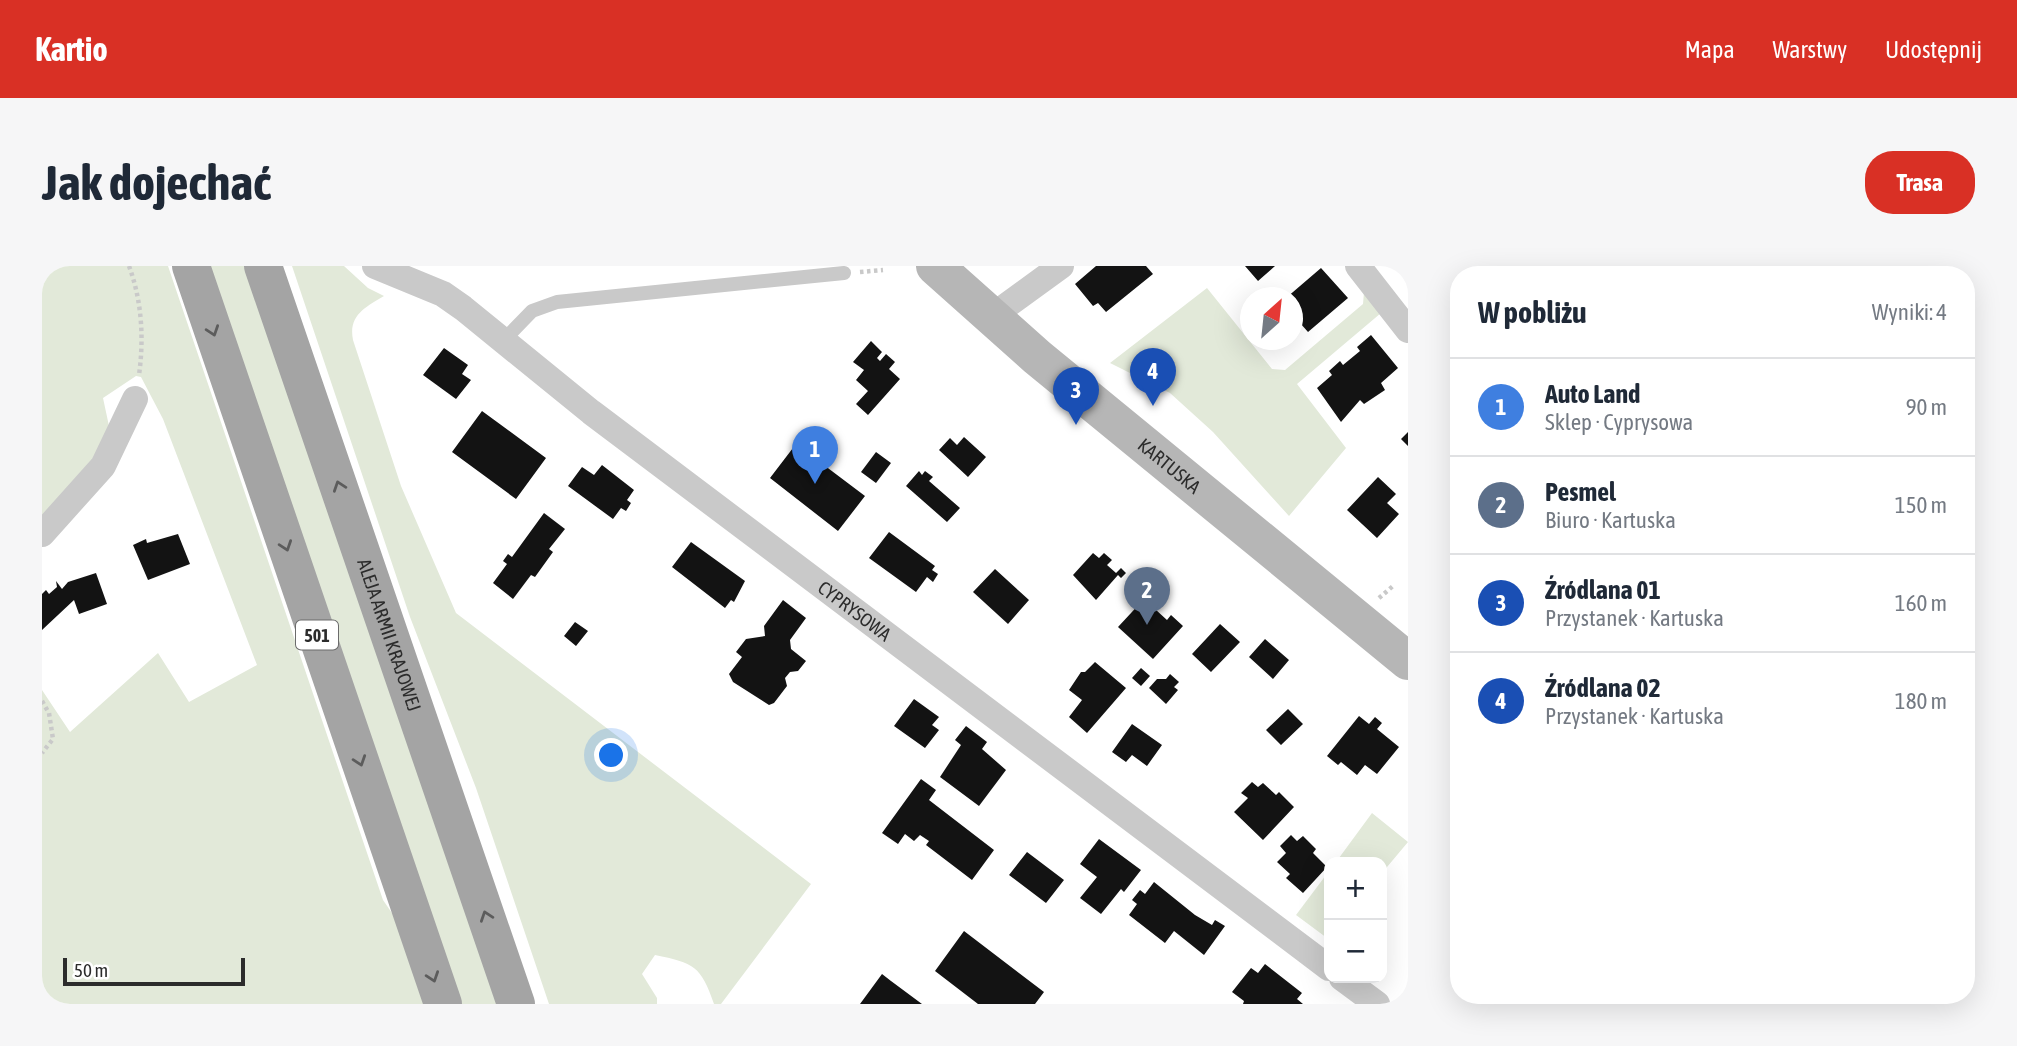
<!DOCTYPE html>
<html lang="pl">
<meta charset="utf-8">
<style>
:root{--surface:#fff;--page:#f6f6f7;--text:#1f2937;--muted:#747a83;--line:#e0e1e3;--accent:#d93025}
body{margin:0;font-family:"Asap Condensed",sans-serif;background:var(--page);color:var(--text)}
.controls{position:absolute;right:21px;bottom:21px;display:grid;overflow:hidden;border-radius:14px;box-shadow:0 7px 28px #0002}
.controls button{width:63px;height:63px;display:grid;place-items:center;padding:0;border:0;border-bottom:2px solid var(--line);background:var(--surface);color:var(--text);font:35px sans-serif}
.compass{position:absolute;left:1198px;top:21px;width:63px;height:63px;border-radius:50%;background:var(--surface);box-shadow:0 7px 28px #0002;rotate:27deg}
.scale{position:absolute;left:21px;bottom:18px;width:182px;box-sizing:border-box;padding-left:7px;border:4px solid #2c2c2c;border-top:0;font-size:19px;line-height:24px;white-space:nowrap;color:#2c2c2c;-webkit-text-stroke:5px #fff;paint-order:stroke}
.you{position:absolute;left:570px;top:490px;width:24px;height:24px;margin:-18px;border:5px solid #fff;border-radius:50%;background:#1a73e8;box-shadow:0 0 0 10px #1a73e833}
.badge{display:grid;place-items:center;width:46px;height:46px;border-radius:50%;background:var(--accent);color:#fff;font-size:23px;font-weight:700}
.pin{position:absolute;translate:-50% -58px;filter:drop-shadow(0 2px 4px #0008)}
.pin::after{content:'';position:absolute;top:37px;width:24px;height:21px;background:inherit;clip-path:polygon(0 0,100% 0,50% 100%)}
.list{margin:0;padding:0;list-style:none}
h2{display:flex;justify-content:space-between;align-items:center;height:91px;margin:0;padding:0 28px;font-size:30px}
h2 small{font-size:23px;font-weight:400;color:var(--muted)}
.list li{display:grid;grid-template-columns:46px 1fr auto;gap:21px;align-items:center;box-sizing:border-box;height:98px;padding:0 28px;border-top:2px solid var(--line)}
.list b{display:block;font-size:26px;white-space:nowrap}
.list p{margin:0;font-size:23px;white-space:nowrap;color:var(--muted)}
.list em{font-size:23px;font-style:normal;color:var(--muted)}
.map{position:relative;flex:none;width:1366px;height:738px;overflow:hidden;border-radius:28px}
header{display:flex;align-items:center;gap:42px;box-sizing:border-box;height:98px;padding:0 35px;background:var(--accent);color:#fff}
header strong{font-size:33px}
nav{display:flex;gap:38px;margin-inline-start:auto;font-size:24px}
.intro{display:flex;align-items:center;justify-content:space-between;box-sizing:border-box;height:168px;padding:0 42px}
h1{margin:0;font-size:49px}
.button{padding:18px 32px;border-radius:28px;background:var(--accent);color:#fff;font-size:24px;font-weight:700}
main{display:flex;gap:42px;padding:0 42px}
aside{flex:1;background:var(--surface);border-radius:28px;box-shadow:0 7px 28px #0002}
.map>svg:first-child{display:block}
.green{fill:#e2e9d9}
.building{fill:#131313}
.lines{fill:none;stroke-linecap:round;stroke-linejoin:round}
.path{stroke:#c9c9c9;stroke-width:4.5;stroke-dasharray:3.5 3.5;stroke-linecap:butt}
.lane{stroke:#c9c9c9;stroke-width:14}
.street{stroke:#c9c9c9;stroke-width:26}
.secondary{stroke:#b6b6b6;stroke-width:38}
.primary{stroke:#a4a4a4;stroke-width:38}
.oneway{stroke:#5c5c5c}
.labels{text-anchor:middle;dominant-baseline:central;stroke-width:7;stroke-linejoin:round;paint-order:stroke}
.shield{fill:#fff;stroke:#6b6b6b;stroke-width:2}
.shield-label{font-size:18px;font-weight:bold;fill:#2c2c2c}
.street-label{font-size:19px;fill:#2c2c2c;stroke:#fff}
</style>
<header>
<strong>Kartio</strong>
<nav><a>Mapa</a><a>Warstwy</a><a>Udostępnij</a></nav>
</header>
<div class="intro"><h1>Jak dojechać</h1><a class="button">Trasa</a></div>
<main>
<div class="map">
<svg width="1366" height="738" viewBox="0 0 1366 738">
<rect width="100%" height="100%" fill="#fff"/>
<path class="green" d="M0 0H126L341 634 352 650 382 738H0V424L28 466 116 387 147 436 215 399 121 153 99 111 94 110 61 132 67 160 52 194 0 257Z
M166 0H205L458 738H418Z
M250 0H302L326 22 342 30C324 41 306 49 311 74L359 220 414 347 769 618 679 738H672C659 700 652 697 613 689L600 708 615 732V738H507L434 522 368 351Z
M1165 22 1230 103 1243 104 1321 38 1322 26 1339 47 1255 118 1304 182 1247 250 1171 166 1128 127 1068 97Z
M1330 547 1366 576 1340 607V596H1294Z
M1287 605V670L1285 672 1254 649Z"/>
<path class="building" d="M1054 0H1104L1111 8 1064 46 1056 37 1051 40 1033 18Z
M1203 0H1233L1216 15Z
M1279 2 1306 32 1266 66 1251 49V32H1244Z
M1329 69 1356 102 1339 117 1343 124 1322 138 1318 134 1299 156 1275 122 1290 109 1287 105 1298 95 1301 99 1318 85 1315 81Z
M829 75 840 86 835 92 838 95 844 88 853 96 847 103 858 113 826 149 814 138 826 125 814 114 822 104 811 96Z
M402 82 426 99 420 108 429 114 414 133 381 109Z
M440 145 504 192 474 233 410 186Z
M1366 166V180L1359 173Z
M922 171 944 191 926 211 897 184 908 172 915 179Z
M754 178 823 230 796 265 728 212Z
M834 186 849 197 834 217 819 206Z
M560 199 592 224 585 234 589 237 584 245 579 242 571 253 526 220 540 201 552 209Z
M877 205 880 209 883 205 891 211 887 215 918 242 905 256 864 220Z
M1336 211 1354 228 1345 237 1357 248 1335 272 1305 244Z
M502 247 523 263 507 283 511 286 493 311 489 309 471 333 451 317 465 298 461 295 466 288 470 291Z
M847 266 893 300 890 304 896 308 891 316 885 311 874 326 827 292Z
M136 268 148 298 106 314 91 279 104 273 105 277Z
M649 276 703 315 692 336 689 334 683 342 630 301Z
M1051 287 1057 292 1062 287 1070 294 1065 299 1074 307 1079 302 1084 307 1079 312 1076 309 1054 334 1031 309Z
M953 303 987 334 966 358 931 326Z
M54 307 65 338 37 348 32 334 0 364V328L4 324 7 328 15 321 14 315 20 323 26 316Z
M1102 333 1125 354 1129 349 1141 360 1111 393 1076 361Z
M741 334 764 352 748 374 749 383 764 395 756 405 748 406 743 412 745 420 732 437 727 439 691 416 687 408 700 391 694 386 704 373 723 370 722 360Z
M533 356 546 365 534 380 522 370Z
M1178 358 1198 376 1169 406 1150 388Z
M1223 373 1247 394 1231 413 1207 391Z
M1053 396 1084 422 1045 467 1027 451 1040 434 1027 424 1039 406H1043Z
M1099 402 1108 410 1099 420 1090 412Z
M1128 408 1137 416 1132 421 1136 424 1124 438 1107 422 1115 413H1124Z
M872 433 897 451 890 459 897 464 883 482 852 460Z
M1246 443 1261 458 1239 479 1224 464Z
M1317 450 1327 458 1333 451 1340 457 1335 463 1357 481 1335 508 1323 499 1315 509 1299 496 1296 499 1285 490Z
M1090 458 1120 479 1105 500 1090 489 1084 496 1070 486Z
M924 460 945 476 940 483 964 504 937 540 898 511 919 479 913 474Z
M879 513 894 524 887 534 952 584 930 614 884 579 887 575 878 569 872 575 863 568 856 578 840 567Z
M1210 516 1216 521 1221 517 1234 529 1237 526 1252 541 1221 574 1192 546 1206 532 1199 527Z
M1249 569 1255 575 1261 570 1274 583 1271 587 1285 601 1261 627 1244 612 1248 608 1235 596 1244 587 1238 580Z
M1057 573 1099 604 1082 626 1079 623 1059 648 1038 632 1055 611 1038 598Z
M985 586 1022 614 1004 637 967 609Z
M1112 616 1153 649 1170 659 1173 654 1183 660 1162 689 1132 665 1123 677 1087 649 1095 638 1090 634 1098 624 1103 628Z
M922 665 1002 726 993 738H936L893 705Z
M1223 698 1260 727 1255 733 1261 738H1201L1202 735 1190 726 1209 702 1216 707Z
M840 708 849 715 880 738H818Z"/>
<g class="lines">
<path class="path" d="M87 0C100 35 102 73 97 109
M818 6 841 4
M1337 332 1351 320
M0 435 7 447 11 473 0 487
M0 726 9 738"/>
<path class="lane" d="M461 75 490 45 515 36 802 7"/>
<g class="street">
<path id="s1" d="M333 0 401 28 421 42 549 146 1287 702"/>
<path d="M1316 0 1366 64"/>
<path d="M949 51 1019 0"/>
<path d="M0 268 61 200 93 133"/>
<path d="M1300 712 1335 738"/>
</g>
<path class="secondary" id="s2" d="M893 0 995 91 1366 395"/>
<g class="primary">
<path d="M149 0 401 738"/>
<path id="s3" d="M221 0 474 738"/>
</g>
</g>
<defs><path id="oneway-chevron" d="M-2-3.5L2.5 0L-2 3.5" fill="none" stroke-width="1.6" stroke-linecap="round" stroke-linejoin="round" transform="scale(1.75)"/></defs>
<g class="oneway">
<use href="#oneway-chevron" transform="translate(171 65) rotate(71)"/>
<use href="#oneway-chevron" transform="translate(297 220) rotate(-109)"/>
<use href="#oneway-chevron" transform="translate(244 280) rotate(71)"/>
<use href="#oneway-chevron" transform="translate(318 495) rotate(71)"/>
<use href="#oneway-chevron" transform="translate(444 650) rotate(-109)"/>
<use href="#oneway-chevron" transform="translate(391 711) rotate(71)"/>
</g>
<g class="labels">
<rect class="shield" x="254" y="354.5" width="42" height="29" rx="5"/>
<g class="shield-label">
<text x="275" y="369">501</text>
</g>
<g class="street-label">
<text stroke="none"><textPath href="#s2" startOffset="308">KARTUSKA</textPath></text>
<text stroke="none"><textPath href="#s1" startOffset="593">CYPRYSOWA</textPath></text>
<text stroke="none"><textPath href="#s3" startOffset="390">ALEJA ARMII KRAJOWEJ</textPath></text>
</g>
</g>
</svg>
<div class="controls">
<button>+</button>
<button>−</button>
</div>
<svg class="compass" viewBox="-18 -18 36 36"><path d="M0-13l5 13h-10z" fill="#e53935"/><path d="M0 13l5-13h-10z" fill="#747a83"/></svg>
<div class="scale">50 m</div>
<div class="you"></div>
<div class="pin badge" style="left:773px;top:218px;background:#3f7fe0">1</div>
<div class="pin badge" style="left:1105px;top:359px;background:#5c6f8a">2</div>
<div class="pin badge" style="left:1034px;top:159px;background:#1a4fb4">3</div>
<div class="pin badge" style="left:1111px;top:140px;background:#1a4fb4">4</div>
</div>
<aside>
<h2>W pobliżu<small>Wyniki: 4</small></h2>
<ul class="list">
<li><span class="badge" style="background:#3f7fe0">1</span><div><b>Auto Land</b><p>Sklep · Cyprysowa</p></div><em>90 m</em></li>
<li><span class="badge" style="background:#5c6f8a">2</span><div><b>Pesmel</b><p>Biuro · Kartuska</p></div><em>150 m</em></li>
<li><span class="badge" style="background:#1a4fb4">3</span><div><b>Źródlana 01</b><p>Przystanek · Kartuska</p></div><em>160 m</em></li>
<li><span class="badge" style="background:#1a4fb4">4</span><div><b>Źródlana 02</b><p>Przystanek · Kartuska</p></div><em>180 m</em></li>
</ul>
</aside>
</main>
